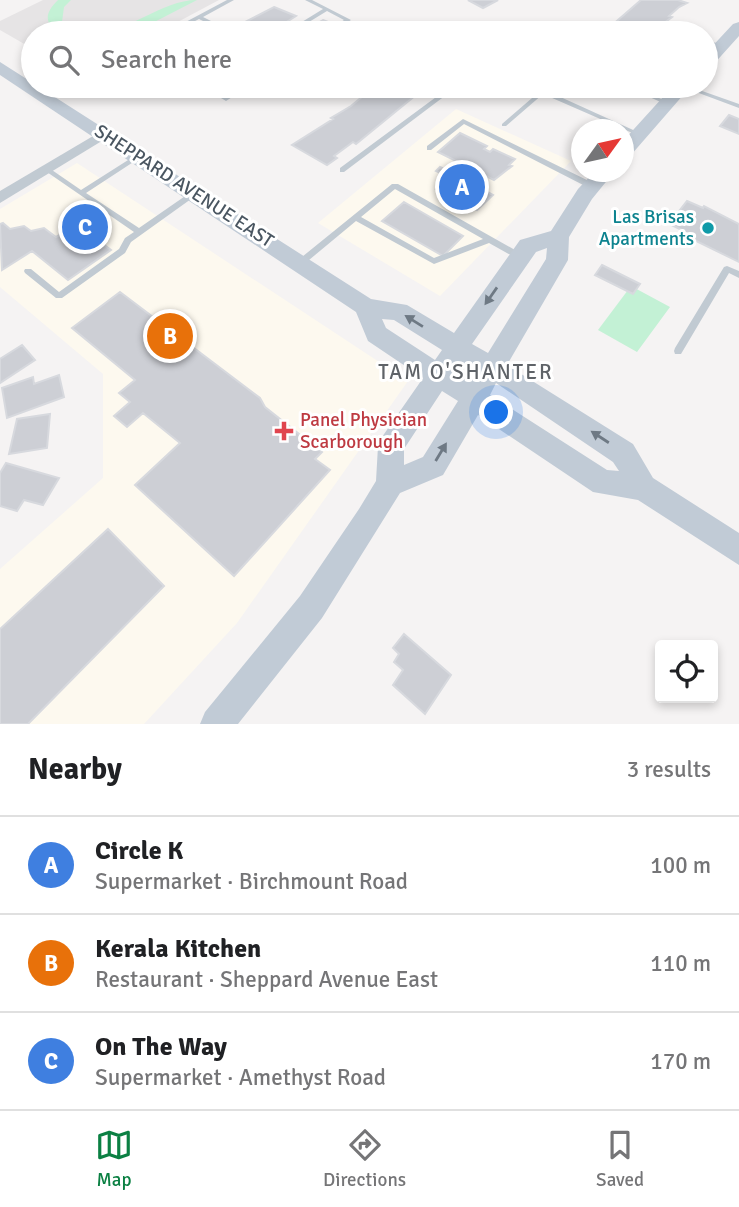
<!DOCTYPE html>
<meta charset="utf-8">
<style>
:root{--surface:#fff;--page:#f2f2f2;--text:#202124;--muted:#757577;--line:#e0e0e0;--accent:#0b8043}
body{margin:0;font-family:Signika,sans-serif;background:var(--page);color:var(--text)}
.controls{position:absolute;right:21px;bottom:21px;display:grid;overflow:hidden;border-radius:7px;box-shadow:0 4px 10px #0003}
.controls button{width:63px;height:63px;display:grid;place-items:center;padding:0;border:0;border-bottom:2px solid var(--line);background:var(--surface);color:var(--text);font:35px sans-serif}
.compass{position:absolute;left:571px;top:119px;width:63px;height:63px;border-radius:50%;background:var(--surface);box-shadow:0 4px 10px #0003;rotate:57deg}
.you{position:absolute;left:497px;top:413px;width:24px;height:24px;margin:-18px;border:5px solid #fff;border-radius:50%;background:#1a73e8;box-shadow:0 0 0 10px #1a73e833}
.badge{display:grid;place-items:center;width:46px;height:46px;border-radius:50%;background:var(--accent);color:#fff;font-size:23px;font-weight:700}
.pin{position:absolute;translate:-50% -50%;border:4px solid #fff;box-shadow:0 2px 7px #0006}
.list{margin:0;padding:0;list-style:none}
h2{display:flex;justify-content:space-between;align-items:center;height:91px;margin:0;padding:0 28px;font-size:30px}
h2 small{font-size:23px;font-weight:400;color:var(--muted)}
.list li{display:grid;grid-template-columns:46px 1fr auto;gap:21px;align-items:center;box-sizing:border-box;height:98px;padding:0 28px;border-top:2px solid var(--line)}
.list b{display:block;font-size:26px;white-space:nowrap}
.list p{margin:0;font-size:23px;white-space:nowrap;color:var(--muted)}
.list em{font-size:23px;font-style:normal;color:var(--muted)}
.icon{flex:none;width:38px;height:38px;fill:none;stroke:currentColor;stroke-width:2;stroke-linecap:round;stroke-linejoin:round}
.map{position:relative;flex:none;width:739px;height:724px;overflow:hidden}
.search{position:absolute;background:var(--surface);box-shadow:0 4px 10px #0003;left:21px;right:21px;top:21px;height:77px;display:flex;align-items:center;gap:18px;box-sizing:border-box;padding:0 24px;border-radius:38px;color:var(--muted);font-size:26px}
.sheet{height:385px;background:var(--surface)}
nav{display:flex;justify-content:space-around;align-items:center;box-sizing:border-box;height:98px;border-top:2px solid var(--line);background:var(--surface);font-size:19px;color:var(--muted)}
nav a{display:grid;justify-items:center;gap:4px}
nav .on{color:var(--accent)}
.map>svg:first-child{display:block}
.commercial{fill:#fdf9ef}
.education{fill:#e6e4e5}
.green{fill:#c3f1d5}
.building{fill:#cdcfd5;stroke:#d7d9de;stroke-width:2}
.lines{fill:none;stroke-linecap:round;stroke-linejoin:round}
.service{fill:#c1cad2;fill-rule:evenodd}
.minor{fill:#c1cad2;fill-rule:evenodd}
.secondary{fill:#c1cbd6;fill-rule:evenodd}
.oneway{fill:#6e7984}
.culture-dot{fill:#0f9aa8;stroke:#fff;stroke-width:2.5}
.health-dot{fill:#e0444e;stroke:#fff;stroke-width:2.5}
.labels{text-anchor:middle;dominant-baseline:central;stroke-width:6;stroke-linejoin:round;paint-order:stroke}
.street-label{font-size:19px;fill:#4a5661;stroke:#fff}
.culture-label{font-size:19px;fill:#0d838f;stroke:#fff;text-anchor:end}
.health-label{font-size:19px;fill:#be3a42;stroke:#fff;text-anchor:start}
.neighbourhood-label{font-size:21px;letter-spacing:2px;fill:#5f6368;stroke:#fff}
</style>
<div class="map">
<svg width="739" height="724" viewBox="0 0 739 724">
<rect width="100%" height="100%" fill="#f5f3f3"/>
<path class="commercial" d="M456 109 571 161 440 296 318 223Z
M77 163 408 381 237 623 144 724H0V569L103 478V374L0 287V209Z"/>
<path class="education" d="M43 0H219L157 33H33V49L0 30V21Z"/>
<path class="green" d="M71 0 64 7 62 22C110 56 150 0 197 0L133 33H57C44 21 45 13 58 0Z
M631 286 670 307 637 352 598 330Z"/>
<path class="building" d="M468 0H498L483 8Z
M641 0H678L687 3 679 7 669 16 672 17 651 33H603Z
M274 7 296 16 269 33H224Z
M323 20 333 24 318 33H301Z
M375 86H427L356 144 353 142 334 156 337 158 327 165 292 145 333 119 331 118 351 106Z
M729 115 739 119V134L720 126Z
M460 133 487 146 484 149 490 152 493 149 515 159 509 165 512 166 494 180 438 152Z
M440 167 453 173 493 195 477 210 436 189 449 177 436 171Z
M687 201 703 208 704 206 739 224V262L682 234 684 231 669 224Z
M404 202 463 236 443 256 382 221Z
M3 223 10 229 24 226 31 231 44 228 56 237 78 225 111 250 68 280 32 251 2 270 0 224Z
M602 265 640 284 633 294 595 275Z
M120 292 260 398 265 407 322 452 315 459 330 470 234 576 135 485 180 443 143 413 127 427 114 416 130 402 119 393 135 380 72 328Z
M22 345 35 360 0 383V359Z
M59 375 64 397 7 418 2 388 33 377 34 384Z
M50 414 47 448 9 454 17 419Z
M6 463 59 478 43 505 24 500 17 511 0 506V473Z
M108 529 164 586 28 724H0V629Z
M404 634 451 675 425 714 393 685 403 670 394 662 399 654 393 648Z"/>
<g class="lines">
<path class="service" d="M227 0H234L203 17 219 25 214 33H208L213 26 199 19 172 33H165Z
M305 0H312L351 20 331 33H324L344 20 327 11 291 33H284L323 9Z
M677 31 680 33H672L673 32Z
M706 40 723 45 724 46 721 48 706 44Z
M201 86H208L226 96 242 86H249L226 101Z
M451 86H458L344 172H340V168Z
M528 86H536L545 90 642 134 639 136 637 135 543 94 506 126H502V124L539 92Z
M625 86H633L670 103 665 104Z
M680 86H688L739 104V108Z
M463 119 595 184 596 186 595 188H589L464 124 431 150H427V146Z
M136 155H138L141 157 86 193 139 228 191 192H197L198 194 131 242 125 253 62 298H56L25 273 24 271 25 269H31L59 292 119 249 125 238 134 232 44 170 45 168H49L81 190Z
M392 184H398L522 254 523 256 522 258H516L489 243 434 264 356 221 303 265H297L296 263 297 261ZM395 189 483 239 434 258 361 217Z
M727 266 739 271V278L729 273 681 354H675L674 351 675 348 724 267Z"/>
<path class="minor" d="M105 129 110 130V136L0 203V191Z"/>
<path class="secondary" d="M739 22V36L712 66 706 67V53L733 24Z
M0 62 371 299 407 305 454 333 520 240 551 231 578 189 594 172H614L592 199 569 237 568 260 507 365 633 444 653 478 739 533V565L638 500 593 492 478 415 443 475 400 493 322 618 238 724H200L205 712 300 596 359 509 376 481 378 446 382 437 423 378 368 341 356 312 0 75ZM547 248 546 259 488 353 472 344 536 252ZM382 319 394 320 442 350 435 360 386 328ZM461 362 477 371 470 382 454 372ZM496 383 613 462 619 471 607 470 490 395ZM442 391 458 401 423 457 404 465V449Z
M673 86H691L631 155 624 157V140Z"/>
</g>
<defs><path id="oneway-solid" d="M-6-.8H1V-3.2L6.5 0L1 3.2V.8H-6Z" transform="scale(1.75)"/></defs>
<g class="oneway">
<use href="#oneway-solid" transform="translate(491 296) rotate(125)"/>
<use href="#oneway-solid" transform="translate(414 321) rotate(-148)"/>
<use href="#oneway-solid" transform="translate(600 437) rotate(-147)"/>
<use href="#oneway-solid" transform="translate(441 452) rotate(-59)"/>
</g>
<circle class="culture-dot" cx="708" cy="228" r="7"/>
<path class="health-dot" d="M280.5 420.5h7v7h7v7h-7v7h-7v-7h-7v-7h7z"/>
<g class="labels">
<g class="street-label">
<text transform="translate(184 186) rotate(33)">SHEPPARD AVENUE EAST</text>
</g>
<g class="culture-label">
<text x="694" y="217">Las Brisas<tspan x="694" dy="22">Apartments</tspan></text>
</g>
<g class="health-label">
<text x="300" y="420">Panel Physician<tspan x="300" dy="22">Scarborough</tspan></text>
</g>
<g class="neighbourhood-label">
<text x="466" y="372">TAM O'SHANTER</text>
</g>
</g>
</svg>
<div class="controls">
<button><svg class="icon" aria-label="locate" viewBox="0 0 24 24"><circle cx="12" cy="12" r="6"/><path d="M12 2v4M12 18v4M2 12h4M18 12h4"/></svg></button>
</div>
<svg class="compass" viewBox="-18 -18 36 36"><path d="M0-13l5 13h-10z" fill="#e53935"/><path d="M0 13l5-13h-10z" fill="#757577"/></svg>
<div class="you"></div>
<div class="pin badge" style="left:462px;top:187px;background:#3f7fe0">A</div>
<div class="pin badge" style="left:170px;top:336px;background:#e8710a">B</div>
<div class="pin badge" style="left:85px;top:227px;background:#3f7fe0">C</div>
<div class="search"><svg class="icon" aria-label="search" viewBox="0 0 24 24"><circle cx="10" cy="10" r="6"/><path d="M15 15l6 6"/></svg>Search here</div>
</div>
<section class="sheet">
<h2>Nearby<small>3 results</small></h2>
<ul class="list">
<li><span class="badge" style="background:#3f7fe0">A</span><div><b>Circle K</b><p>Supermarket · Birchmount Road</p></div><em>100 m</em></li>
<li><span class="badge" style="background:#e8710a">B</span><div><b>Kerala Kitchen</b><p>Restaurant · Sheppard Avenue East</p></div><em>110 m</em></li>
<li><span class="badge" style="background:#3f7fe0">C</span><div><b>On The Way</b><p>Supermarket · Amethyst Road</p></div><em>170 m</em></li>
</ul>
</section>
<nav>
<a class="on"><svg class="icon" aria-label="map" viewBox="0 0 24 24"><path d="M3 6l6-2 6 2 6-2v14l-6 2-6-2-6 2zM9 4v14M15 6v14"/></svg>Map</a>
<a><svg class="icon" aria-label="directions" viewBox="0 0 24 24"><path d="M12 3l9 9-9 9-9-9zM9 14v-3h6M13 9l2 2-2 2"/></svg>Directions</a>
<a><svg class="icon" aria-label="saved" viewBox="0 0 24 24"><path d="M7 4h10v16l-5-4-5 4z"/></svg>Saved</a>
</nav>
